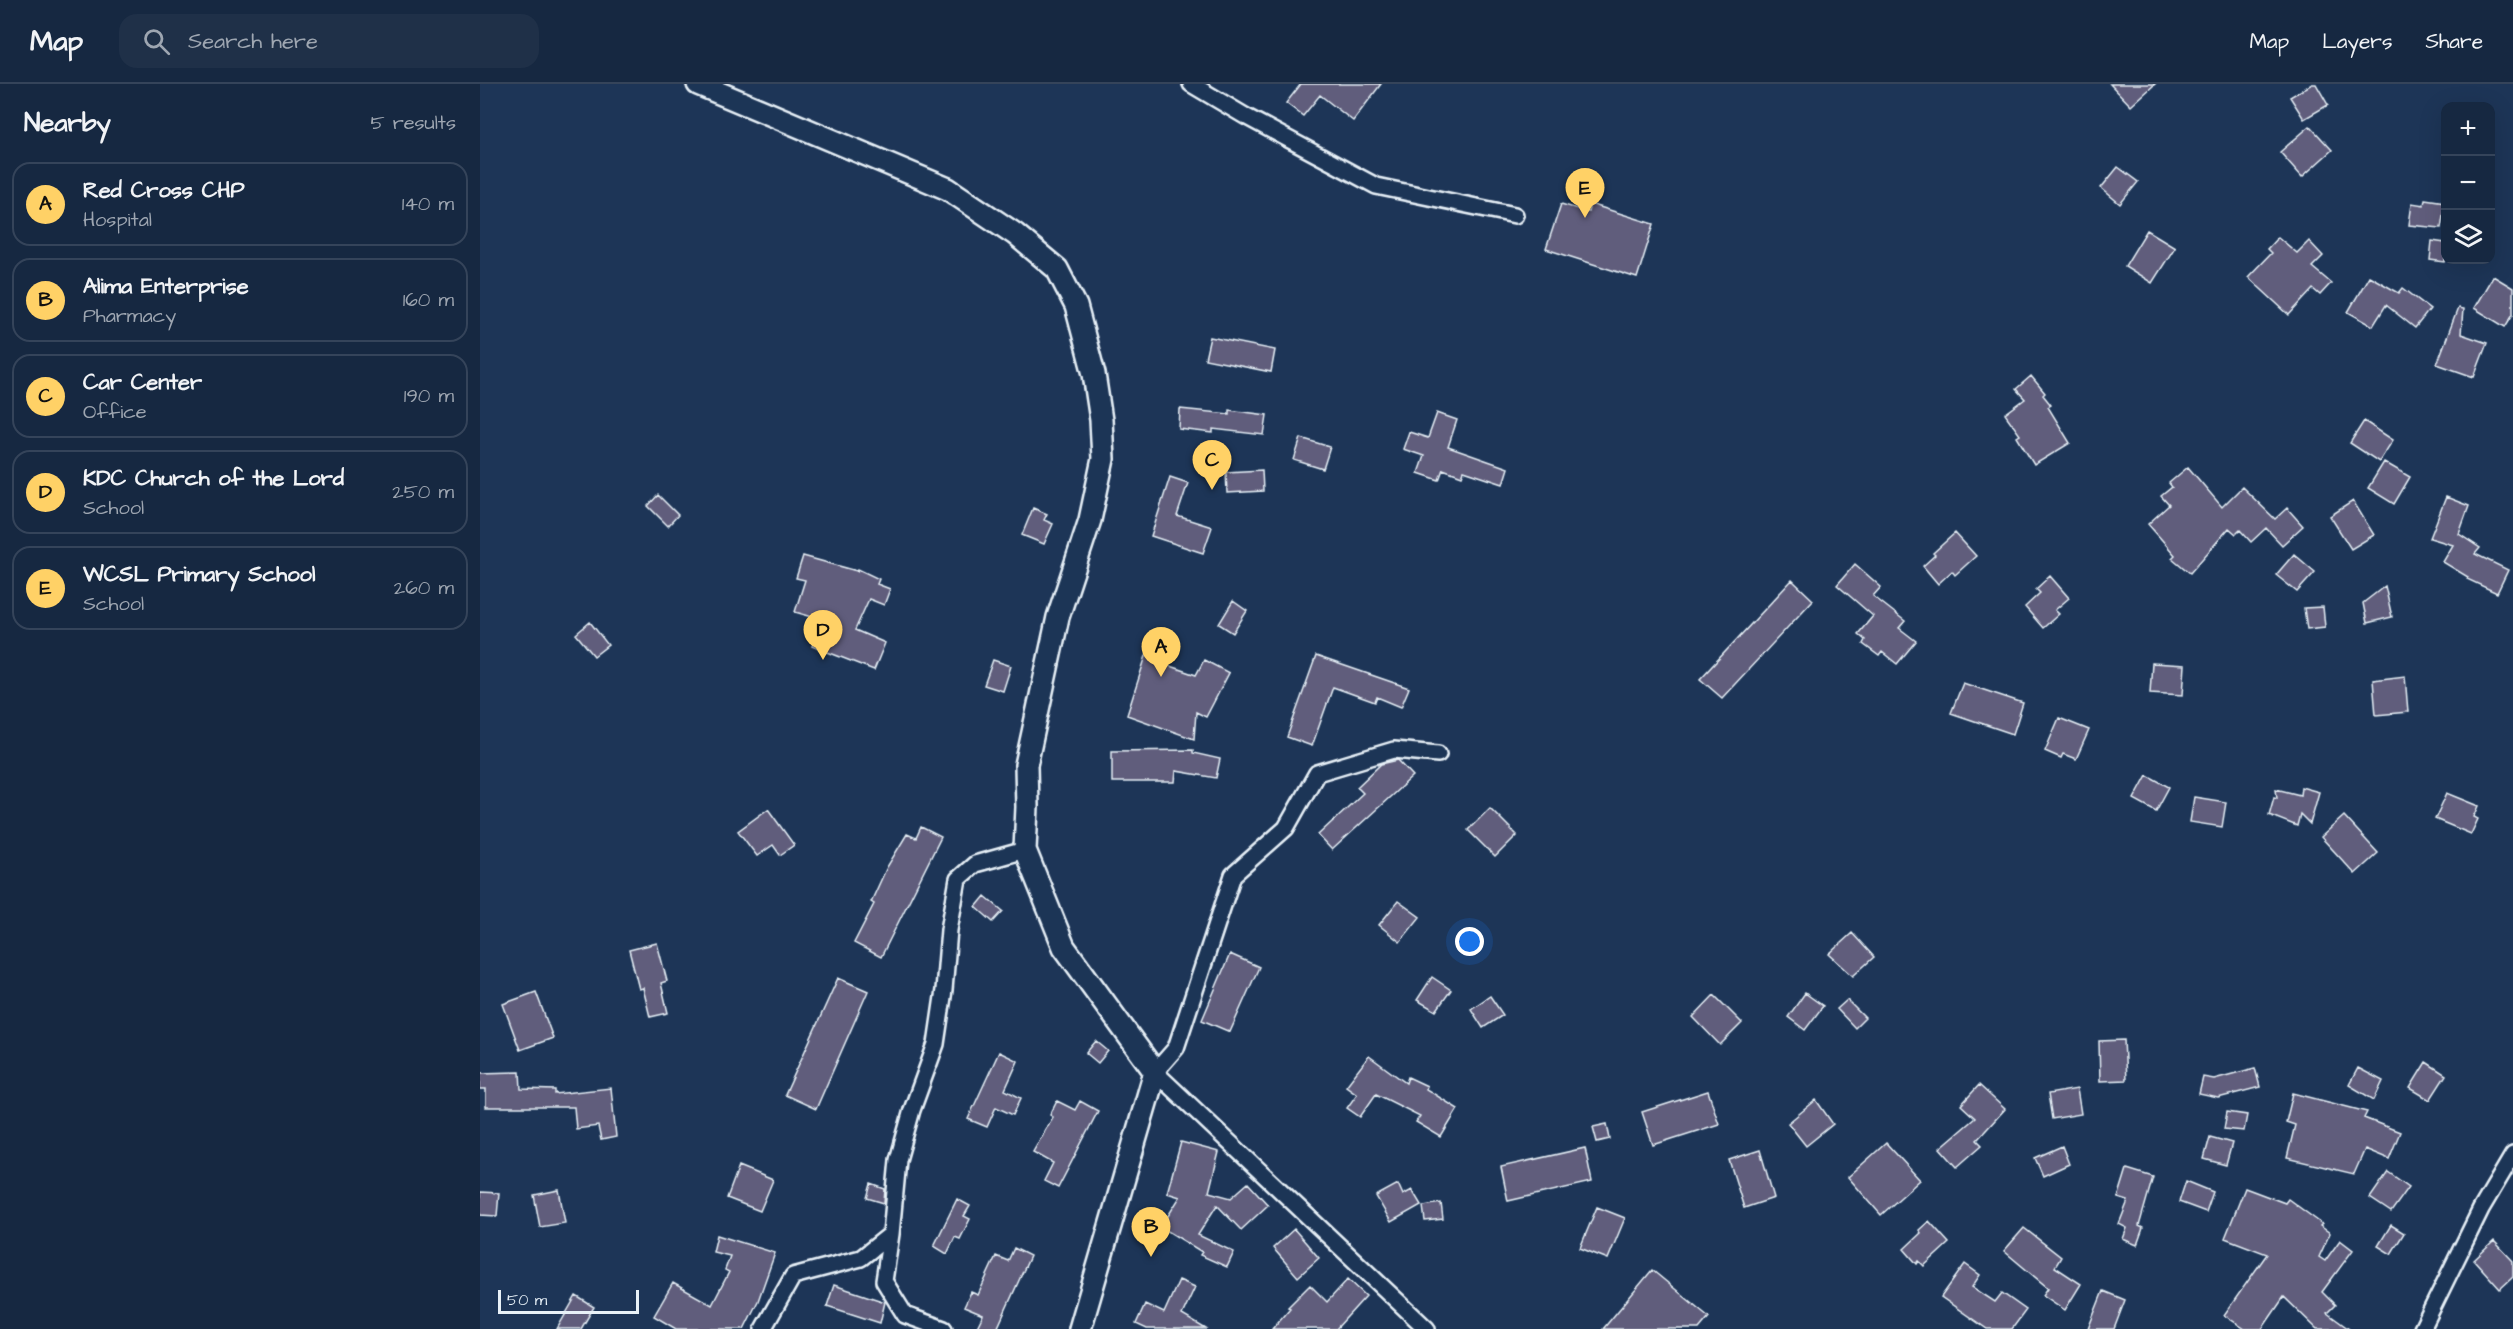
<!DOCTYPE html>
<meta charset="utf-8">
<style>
:root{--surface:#162841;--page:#1f3048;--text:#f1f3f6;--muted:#9ea6b1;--line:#35445a;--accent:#ffd166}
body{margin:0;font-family:"Architects Daughter",sans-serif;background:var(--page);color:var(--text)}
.controls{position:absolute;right:18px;top:18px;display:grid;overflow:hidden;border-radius:12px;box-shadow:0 6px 24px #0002}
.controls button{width:54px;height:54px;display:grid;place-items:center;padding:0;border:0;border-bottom:2px solid var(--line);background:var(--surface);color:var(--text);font:30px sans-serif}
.scale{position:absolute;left:18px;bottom:15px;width:141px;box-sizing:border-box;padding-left:6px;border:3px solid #e8f1f8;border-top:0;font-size:16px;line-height:21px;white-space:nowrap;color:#e8f1f8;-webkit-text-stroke:4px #1d3557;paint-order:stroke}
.you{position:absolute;left:990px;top:858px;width:21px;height:21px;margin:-15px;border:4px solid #fff;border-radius:50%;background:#1a73e8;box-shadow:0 0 0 9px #1a73e833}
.badge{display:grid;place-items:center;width:39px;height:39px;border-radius:50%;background:var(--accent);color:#111;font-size:20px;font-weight:700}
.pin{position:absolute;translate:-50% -50px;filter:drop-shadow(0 2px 3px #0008)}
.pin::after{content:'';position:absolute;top:32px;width:21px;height:18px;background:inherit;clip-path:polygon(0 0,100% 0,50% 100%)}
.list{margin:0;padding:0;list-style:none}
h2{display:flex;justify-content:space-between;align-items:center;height:78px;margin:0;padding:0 24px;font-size:26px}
h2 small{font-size:20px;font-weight:400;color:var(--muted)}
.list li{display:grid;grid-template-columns:39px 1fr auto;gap:18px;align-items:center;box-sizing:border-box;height:84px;margin:0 12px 12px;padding:0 12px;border:2px solid var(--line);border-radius:18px}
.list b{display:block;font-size:22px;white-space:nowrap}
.list p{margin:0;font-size:20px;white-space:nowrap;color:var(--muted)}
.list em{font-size:20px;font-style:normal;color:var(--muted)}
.icon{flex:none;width:33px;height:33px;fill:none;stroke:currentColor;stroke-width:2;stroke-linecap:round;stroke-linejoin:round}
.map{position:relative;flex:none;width:2033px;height:1245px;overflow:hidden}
header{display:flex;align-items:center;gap:36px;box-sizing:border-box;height:84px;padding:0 30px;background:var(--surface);border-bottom:2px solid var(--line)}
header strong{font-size:28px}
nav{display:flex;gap:33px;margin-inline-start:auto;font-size:21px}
.search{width:420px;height:54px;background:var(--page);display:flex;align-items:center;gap:15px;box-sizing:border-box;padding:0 21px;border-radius:18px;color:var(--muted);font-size:22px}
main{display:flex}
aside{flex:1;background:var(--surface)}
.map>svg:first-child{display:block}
.building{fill:#605d7b;stroke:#e8f1f8;stroke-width:1.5}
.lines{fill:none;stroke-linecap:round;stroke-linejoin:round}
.minor-casing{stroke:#e8f1f8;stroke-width:20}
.secondary-casing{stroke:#e8f1f8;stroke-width:26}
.minor{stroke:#1d3557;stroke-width:15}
.secondary{stroke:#1d3557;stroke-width:21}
</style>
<header>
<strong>Map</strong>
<div class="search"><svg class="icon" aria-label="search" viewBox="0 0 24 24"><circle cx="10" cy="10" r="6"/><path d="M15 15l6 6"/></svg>Search here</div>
<nav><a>Map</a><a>Layers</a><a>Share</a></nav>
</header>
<main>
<aside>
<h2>Nearby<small>5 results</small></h2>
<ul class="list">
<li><span class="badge">A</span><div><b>Red Cross CHP</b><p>Hospital</p></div><em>140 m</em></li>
<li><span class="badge">B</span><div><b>Alima Enterprise</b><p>Pharmacy</p></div><em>160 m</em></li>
<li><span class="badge">C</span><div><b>Car Center</b><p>Office</p></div><em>190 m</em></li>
<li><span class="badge">D</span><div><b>KDC Church of the Lord</b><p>School</p></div><em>250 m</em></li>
<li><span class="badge">E</span><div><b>WCSL Primary School</b><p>School</p></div><em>260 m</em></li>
</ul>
</aside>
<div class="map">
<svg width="2033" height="1245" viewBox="0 0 2033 1245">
<rect width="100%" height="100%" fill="#1d3557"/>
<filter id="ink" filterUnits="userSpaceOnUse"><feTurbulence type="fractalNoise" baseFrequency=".0167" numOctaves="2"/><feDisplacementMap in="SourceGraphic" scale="12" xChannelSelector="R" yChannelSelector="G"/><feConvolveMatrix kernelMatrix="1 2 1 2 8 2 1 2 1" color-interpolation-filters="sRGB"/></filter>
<g filter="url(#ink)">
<path class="building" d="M821 0H901L873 37 840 11 823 32 806 19Z
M1630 0H1675L1651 22Z
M1832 0H1836L1848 21 1824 35 1810 13Z
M1830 42 1852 66 1822 93 1800 68Z
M1638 83 1658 98 1640 120 1621 104Z
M1945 115 1965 118 1961 144 1929 141 1932 119 1944 121Z
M1081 120 1108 128 1110 120 1174 140 1157 194 1066 165Z
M1667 146 1695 163 1672 199 1645 182Z
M1798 153 1817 169 1829 157 1843 172 1832 183 1851 199 1840 211 1833 205 1809 231 1768 193 1791 169 1787 165Z
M1952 157 1965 159V178L1950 176Z
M1889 192 1919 209 1923 204 1950 225 1935 244 1906 221 1893 242 1868 228Z
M2013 192 2033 204V230L2025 243 1994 224Z
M1978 224 1983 225 1981 250 2007 259 1994 293 1957 280Z
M730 253 795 266 791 288 725 275Z
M1551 292 1565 309 1563 311 1571 321 1568 323 1590 359 1554 381 1537 353 1540 351 1525 330 1545 315 1536 305Z
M700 325 749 330V326L787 331 784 351 733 345V349L699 345Z
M957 329 977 336 968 363 1028 384 1023 400 984 387 982 392 963 385 959 396 938 389 944 372 923 365 929 348 948 354Z
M1884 337 1913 356 1899 378 1870 359Z
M821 354 850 363 843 385 814 376Z
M1904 378 1930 393 1914 420 1888 404Z
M1708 383 1742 423 1762 403 1795 435 1807 424 1823 442 1802 461 1786 444 1771 458 1760 446 1756 450 1749 444 1710 489 1692 474 1695 471 1668 440 1689 421 1681 412 1692 403 1689 399Z
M782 386 783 407 747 409 746 388Z
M690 393 708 399 697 432 732 443 723 469 671 452Z
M178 411 198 431 188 442 168 422Z
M1966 413 1989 422 1979 450 2000 464 1995 470 2028 486 2017 509 1987 495 1988 493 1963 478 1973 461 1950 454Z
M1873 417 1894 451 1871 465 1850 432Z
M553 424 567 430 564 436 573 440 564 460 542 451Z
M1475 449 1496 472 1475 491 1472 487 1458 500 1443 482 1455 471 1453 469Z
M1814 470 1835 488 1817 508 1796 491Z
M323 472 377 487 378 485 399 495 397 500 410 505 404 521 389 515 375 546 405 559 394 586 332 562 343 536 315 528 325 496 316 494Z
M1375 480 1401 503 1393 512 1425 537 1419 544 1436 557 1417 580 1402 568 1399 572 1383 560 1385 556 1378 550 1393 532 1357 501Z
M1570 492 1589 514 1575 526 1579 530 1563 544 1545 523 1560 509 1556 505Z
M1312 496 1333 516 1242 614 1220 595Z
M1905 502 1912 533 1887 539 1883 519Z
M753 517 767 527 753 549 739 540Z
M1843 523 1845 543 1827 545 1824 524Z
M110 538 128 561 114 572 96 550Z
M673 550 690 557 681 579 716 591 724 576 749 589 726 633 716 628 714 655 647 631Z
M836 572 929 604 921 623 897 613 895 618 853 603 832 662 807 653Z
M513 576 531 582 523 607 504 601Z
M1672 579 1705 581 1703 611 1670 609Z
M1925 592 1928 628 1896 631 1893 596Z
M1483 599 1543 619 1533 650 1471 629Z
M1579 634 1609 646 1596 675 1583 670 1581 674 1565 667Z
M713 666V669L740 675 736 694 696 687 695 698H632V667Z
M918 676 933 692 852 766 838 751 883 709 877 703 901 680Z
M1667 691 1689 703 1676 727 1654 715Z
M1821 703 1839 708 1830 740 1820 730 1817 742 1789 731 1794 713 1797 714 1796 705 1820 711Z
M1967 709 1999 722 1994 733 1998 735 1991 750 1955 735Z
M1714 713 1746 718 1742 743 1710 738Z
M1010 724 1037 751 1015 773 988 746Z
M288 725 314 761 300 771 293 761 277 772 258 747Z
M1864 732 1898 769 1875 790 1841 753Z
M441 743 461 753 401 873 374 859 394 820 391 818 407 783 427 750 436 754Z
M505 812 523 827 513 838 496 823Z
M918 817 940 833 920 858 899 841Z
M1372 849 1394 873 1373 892 1349 870Z
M177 859 187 897 181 899 188 929 170 933 163 904 159 905 149 866Z
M750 870 779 883 750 948 722 936Z
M952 893 971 906 956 927 937 916Z
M358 894 388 907 336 1025 305 1011Z
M56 908 73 954 40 966 23 920Z
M1325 909 1343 922 1325 946 1308 933Z
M1234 911 1262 939 1240 961 1213 933Z
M1010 912 1023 931 1003 944 991 925Z
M1367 916 1385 934 1375 944 1357 925Z
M1644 956 1646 996 1620 997 1619 957Z
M616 957 628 967 618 979 606 969Z
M519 968 538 977 525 1006 541 1014 533 1031 516 1023 507 1043 488 1035Z
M889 972 926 999 928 993 947 1002 946 1005 978 1025 961 1053 936 1038 940 1032 896 1010 880 1033 867 1024 877 1010 866 1002Z
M1946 978 1966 991 1950 1016 1930 1004Z
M1775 984 1780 1003 1738 1014 1719 1010 1723 993 1734 995Z
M1878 984 1903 997 1894 1016 1869 1001Z
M40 988 41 1005 75 1006V1010L131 1004 136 1053 121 1056 118 1042 96 1045 94 1023H6V1005H0V989Z
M1499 1001 1525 1025 1497 1056 1502 1061 1477 1083 1460 1064 1495 1034 1481 1021Z
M1597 1005 1601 1030 1572 1035 1568 1010Z
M1228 1007 1239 1040 1173 1061 1162 1028Z
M1813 1009 1887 1028 1884 1034 1920 1048 1909 1075 1885 1065 1874 1090 1807 1074 1815 1041 1806 1038Z
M1336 1016 1353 1040 1326 1062 1308 1039Z
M577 1017 595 1026 600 1017 618 1027 578 1104 564 1097 573 1079 553 1068 573 1033 570 1031Z
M1747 1028 1767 1031 1764 1047 1744 1045Z
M1127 1040 1130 1055 1117 1058 1113 1043Z
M1730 1053 1752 1059 1746 1081 1724 1075Z
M701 1058 739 1068 729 1108 751 1114 768 1099 788 1121 761 1146 737 1121 718 1151 754 1168 747 1183 720 1171 722 1168 681 1143 700 1113 687 1109Z
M1406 1059 1440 1096 1401 1131 1368 1093Z
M1582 1062 1589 1080 1563 1092 1555 1074Z
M1105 1064 1112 1098 1028 1117 1021 1083Z
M1280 1066 1294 1114 1264 1124 1249 1076Z
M259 1082 293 1096 280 1127 247 1114Z
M1647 1085 1673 1093 1659 1142 1663 1144 1657 1161 1643 1155 1647 1144 1639 1140 1648 1117 1638 1114Z
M1908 1088 1929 1103 1911 1128 1890 1114Z
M1706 1097 1733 1108 1726 1128 1699 1118Z
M391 1100 405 1105 404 1119 387 1114Z
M918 1100 923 1111 932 1106 941 1121 911 1138 896 1112Z
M1765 1104 1805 1119 1808 1115 1842 1140 1840 1142 1850 1149 1839 1173 1845 1177 1860 1156 1873 1166 1842 1208 1855 1221 1847 1229 1869 1245H1837L1804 1213 1782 1245H1765L1744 1231 1787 1170 1745 1154Z
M79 1106 85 1139 60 1143 54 1111Z
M0 1108 19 1109 17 1132 0 1131Z
M477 1115 490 1122 484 1132 490 1135 480 1155 475 1153 467 1170 454 1162Z
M961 1119 963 1135 945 1137 943 1122Z
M1117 1123 1145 1134 1128 1175 1100 1164Z
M1449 1137 1469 1159 1444 1182 1439 1177 1437 1180 1424 1165 1441 1149 1439 1146Z
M1911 1141 1924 1149 1911 1170 1898 1162Z
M1544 1144 1581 1173 1575 1183 1601 1200 1585 1226 1563 1211 1568 1204 1524 1167Z
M814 1145 839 1174 818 1193 793 1164Z
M237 1151 295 1169 278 1217 264 1245H196L174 1232 193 1199 232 1221 249 1188 245 1186 250 1172 233 1168Z
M2014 1157 2033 1177V1193L2020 1205 1994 1176Z
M534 1164 550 1172 517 1245H496L503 1231 484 1223 491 1208 498 1211 516 1172 528 1177Z
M1485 1180 1500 1191 1492 1203 1515 1218 1522 1209 1546 1226 1532 1245H1507L1461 1213Z
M1172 1186 1229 1233 1219 1245H1123Z
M868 1195 886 1212 856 1245H792L810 1224 808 1223 830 1201 847 1218Z
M699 1196 715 1203 702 1231 726 1245H667L656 1240 665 1220 684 1229Z
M354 1201 405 1218 400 1239 347 1222Z
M1623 1207 1645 1216 1634 1245H1608Z
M96 1212 114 1223 101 1245H77Z"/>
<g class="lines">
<g class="minor-casing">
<path id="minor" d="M711 0 765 32 896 102 1035 131
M411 1150 404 1197 425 1231 464 1245
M283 1245 313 1192 381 1174 411 1150 418 1076 432 1026 456 960 464 906 469 846 478 795 495 780 545 766
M947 1245 675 988 696 964 753 791 806 744 837 689 914 666 958 670
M1942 1245 2001 1125 2033 1071"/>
</g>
<g class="secondary-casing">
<path id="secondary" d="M218 0 468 105 535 150 577 185 596 222 614 290 621 336 623 375 610 436 578 533 546 681 547 723 545 766 584 863 675 988 600 1245"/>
</g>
<use href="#minor" class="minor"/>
<use href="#secondary" class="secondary"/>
</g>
</g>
</svg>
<div class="controls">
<button>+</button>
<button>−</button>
<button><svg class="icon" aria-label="layers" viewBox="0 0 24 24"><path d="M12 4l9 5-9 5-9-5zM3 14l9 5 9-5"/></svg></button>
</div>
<div class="scale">50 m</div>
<div class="you"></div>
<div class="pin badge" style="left:681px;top:593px">A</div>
<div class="pin badge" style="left:671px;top:1173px">B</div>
<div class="pin badge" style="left:732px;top:406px">C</div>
<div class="pin badge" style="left:343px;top:576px">D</div>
<div class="pin badge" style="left:1105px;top:134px">E</div>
</div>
</main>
